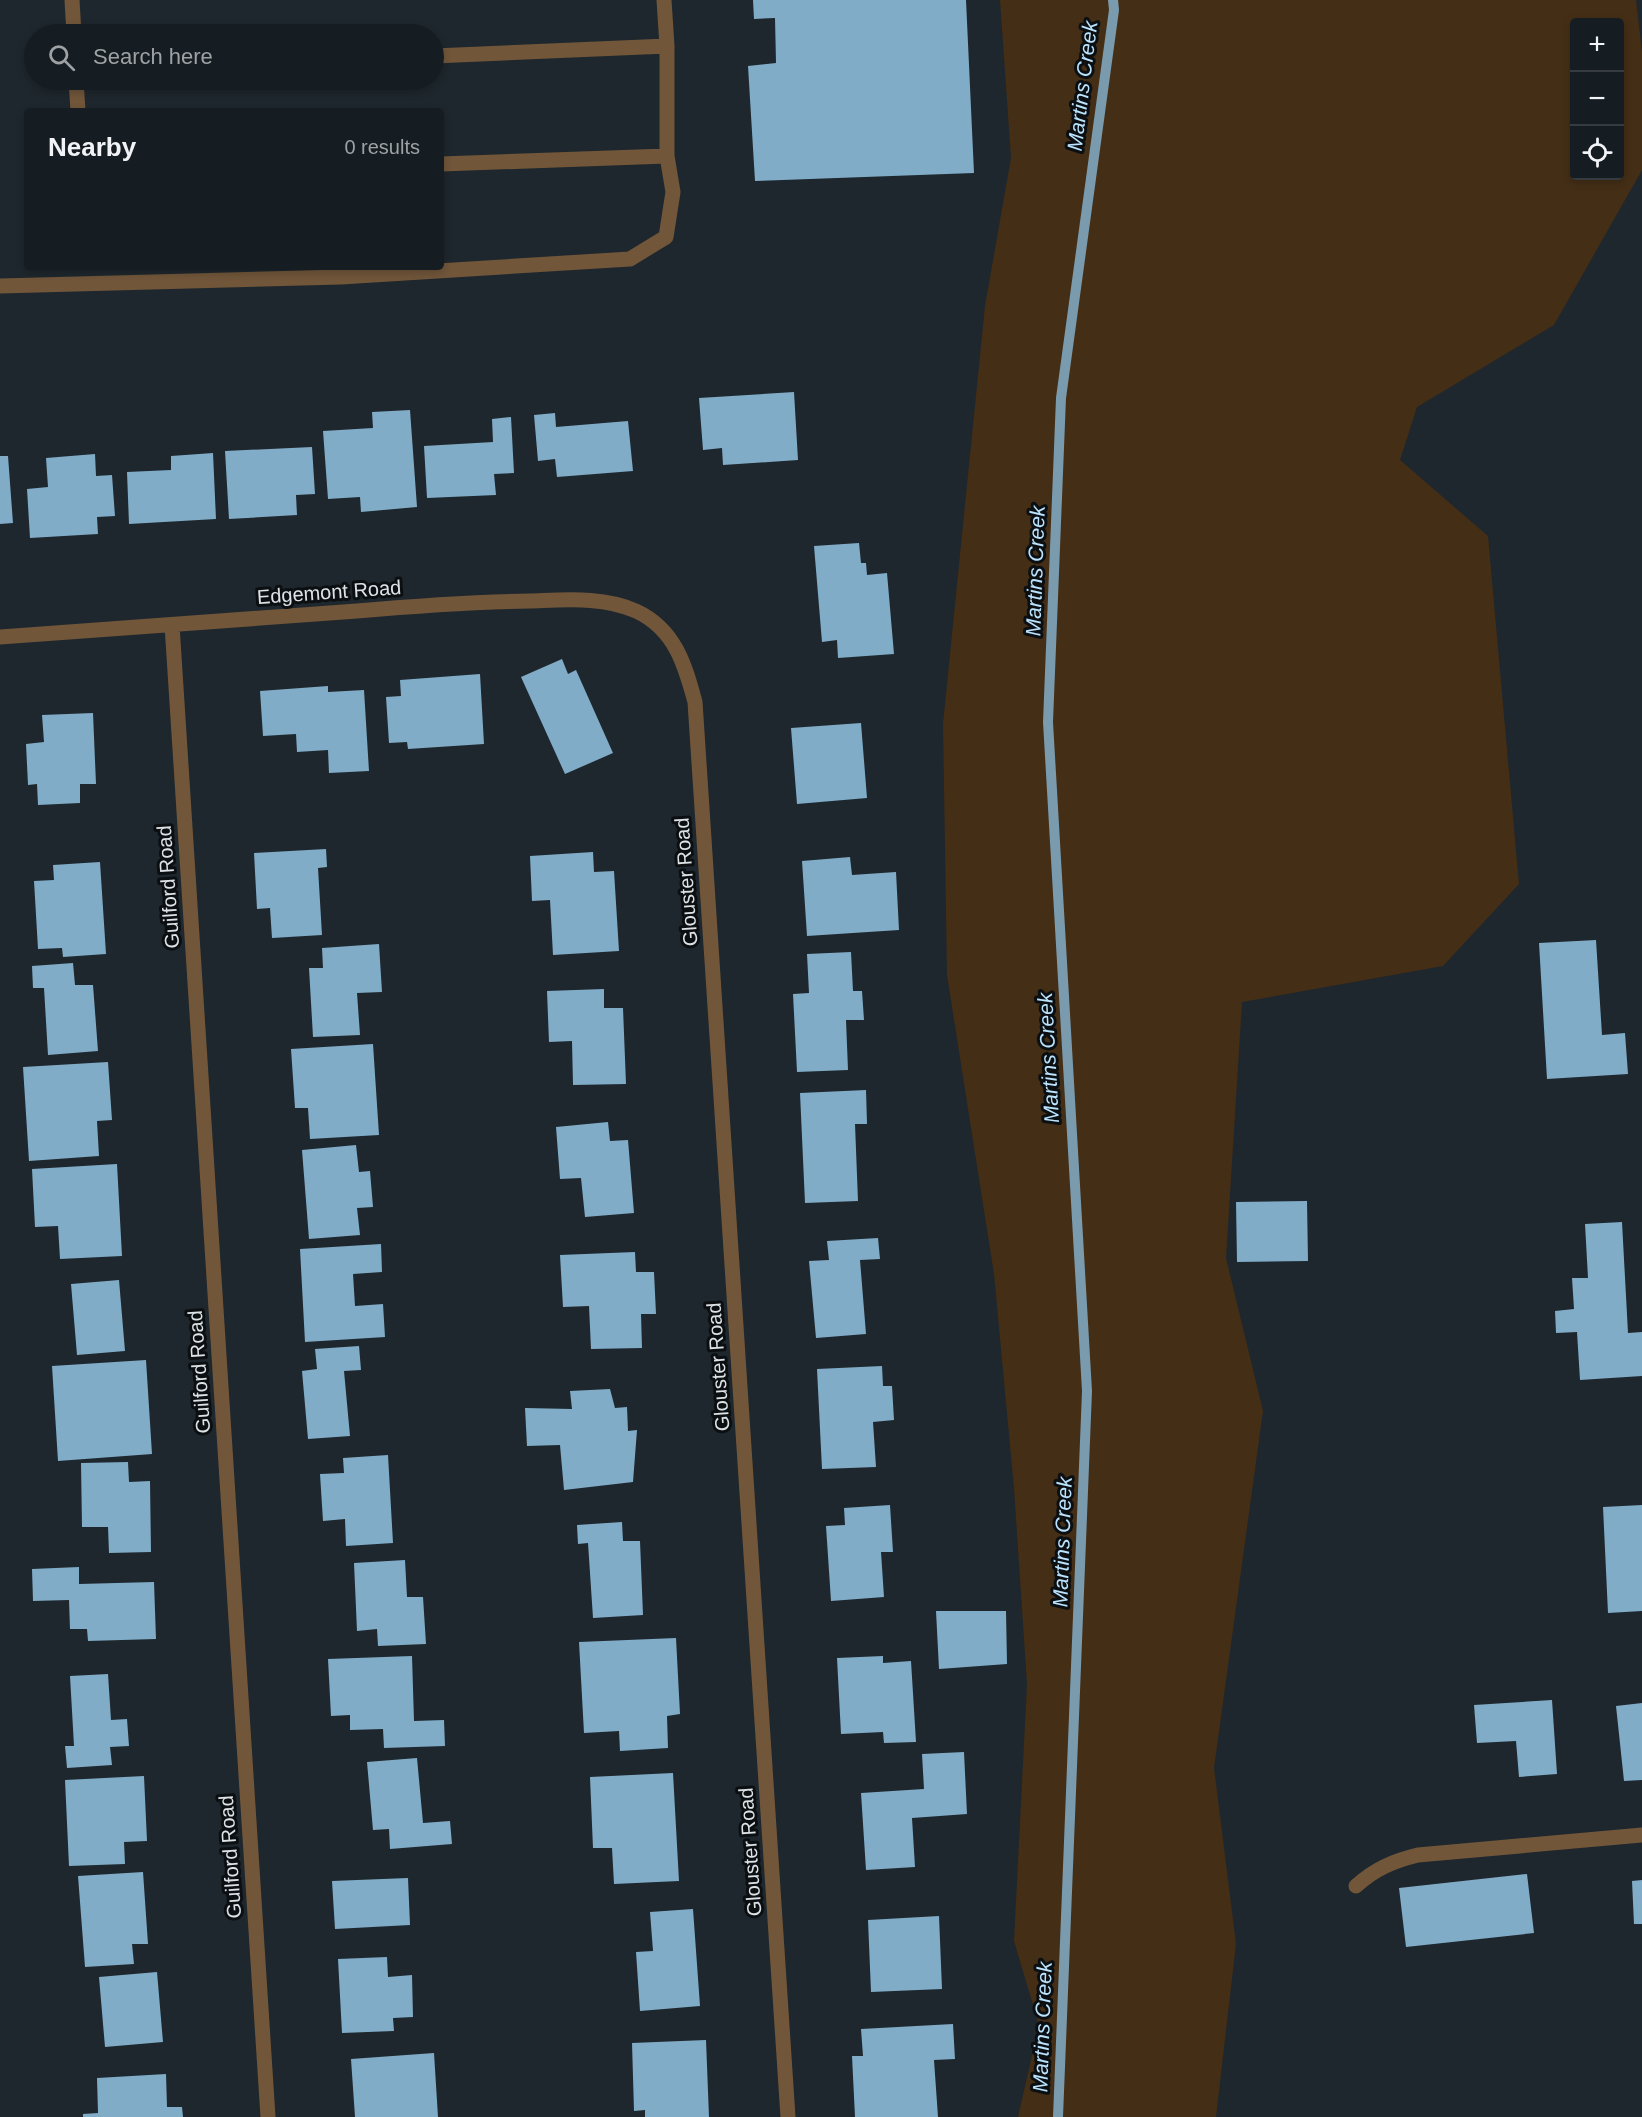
<!DOCTYPE html>
<meta charset="utf-8">
<style>
:root{--surface:#161d22;--page:#232a2f;--text:#f1f3f6;--muted:#9ea2a5;--line:#353b40}
body{margin:0;font-family:Arial,sans-serif;background:var(--page);color:var(--text)}
.controls{position:absolute;right:18px;top:18px;display:grid;overflow:hidden;border-radius:6px;box-shadow:0 3px 9px #0003}
.controls button{width:54px;height:54px;display:grid;place-items:center;padding:0;border:0;border-bottom:2px solid var(--line);background:var(--surface);color:var(--text);font:30px sans-serif}
.list{margin:0;padding:0;list-style:none}
h2{display:flex;justify-content:space-between;align-items:center;height:78px;margin:0;padding:0 24px;font-size:26px}
h2 small{font-size:20px;font-weight:400;color:var(--muted)}
.icon{flex:none;width:33px;height:33px;fill:none;stroke:currentColor;stroke-width:2;stroke-linecap:round;stroke-linejoin:round}
.map{position:relative;flex:none;width:1642px;height:2117px;overflow:hidden}
.search{position:absolute;background:var(--surface);box-shadow:0 3px 9px #0003;left:24px;top:24px;width:420px;height:66px;display:flex;align-items:center;gap:15px;box-sizing:border-box;padding:0 21px;border-radius:33px;color:var(--muted);font-size:22px}
.panel{position:absolute;background:var(--surface);box-shadow:0 3px 9px #0003;left:24px;top:108px;width:420px;height:162px;border-radius:6px}
.map>svg:first-child{display:block}
.green{fill:#442e16;fill-rule:evenodd}
.lines{fill:none;stroke-linecap:round;stroke-linejoin:round}
.stream{stroke:#7a9aad;stroke-width:10}
.building{fill:#80acc8}
.lane{stroke:#71563a;stroke-width:15}
.street{stroke:#71563a;stroke-width:15}
.labels{text-anchor:middle;dominant-baseline:central;stroke-width:6;stroke-linejoin:round;paint-order:stroke}
.street-label{font-size:20px;fill:#dce2e6;stroke:#0b0f12}
.water-label{font-size:21px;font-style:italic;fill:#bbe3fd;stroke:#0b0f12}
</style>
<div class="map">
<svg width="1642" height="2117" viewBox="0 0 1642 2117">
<rect width="100%" height="100%" fill="#1e272d"/>
<path class="green" d="M1000 0H1636L1642 52V170L1554 325 1417 407 1400 460 1488 536 1519 884 1443 966 1242 1002 1226 1258 1263 1411 1214 1768 1236 1944 1216 2117H1018L1039 2025 1014 1941 1027 1684 1014 1488 994 1274 947 975 943 724 985 306 1011 158ZM1574 22H1620V176H1574Z"/>
<g class="lines">
<path class="stream" d="M1058 2117 1087 1391 1048 722 1061 398 1114 10 1113 0"/>
</g>
<path class="building" d="M753 0H966L974 173 755 181 748 66 776 63 775 18 754 19Z
M794 392 798 460 723 465 722 448 703 450 699 398Z
M410 410 417 507 361 512 360 497 328 499 323 431 373 428 372 412Z
M555 413 556 427 628 421 633 471 557 477 555 459 538 461 534 415Z
M511 417 514 473 494 474 496 495 427 498 424 446 493 442 492 419Z
M312 447 315 494 296 495 297 515 229 519 225 451Z
M213 453 216 519 129 524 127 472 171 470V456Z
M95 454 96 476 112 475 115 516 97 517 98 534 30 538 27 489 48 487 46 458Z
M0 456H8L13 523 0 524Z
M859 543 861 563H866L867 575 887 573 894 654 838 658 837 640 822 642 814 546Z
M562 659 568 674 576 670 613 753 565 774 521 677Z
M480 674 484 744 408 749 407 742 389 743 386 697 401 696 400 680Z
M328 686V692L364 690 369 771 329 773 328 750 297 752 296 734 263 736 260 691Z
M93 713 96 784H80V803L38 805 37 784 28 785 26 744 44 742 42 715Z
M861 723 867 798 797 804 791 728Z
M326 849 327 867 318 868 322 935 272 938 270 908 257 909 254 853Z
M593 852 594 872 614 871 619 951 553 955 550 900 532 901 530 856Z
M850 857 852 875 896 872 899 930 807 936 802 861Z
M100 862 106 954 63 957 62 948 38 949 34 881 54 880 53 865Z
M1596 940 1602 1035 1625 1033 1628 1074 1547 1079 1539 943Z
M379 944 382 992 357 993 360 1035 313 1037 309 968H323L322 948Z
M851 952 853 991H862L864 1020H846L848 1070 797 1072 793 994 809 993 807 954Z
M73 963 75 985H93L98 1051 48 1055 44 988H33L32 966Z
M604 989V1008H623L626 1084 573 1085 572 1041 549 1042 547 991Z
M373 1044 379 1135 310 1139 308 1108H295L291 1049Z
M108 1062 112 1120 97 1121 99 1156 29 1161 23 1067Z
M866 1090 867 1124H855L858 1201 805 1203 800 1093Z
M608 1122 610 1141 628 1140 634 1213 585 1217 581 1178 560 1179 556 1127Z
M356 1145 359 1172 370 1171 373 1207 357 1208 360 1235 309 1239 302 1150Z
M117 1164 122 1256 60 1259 58 1226 35 1227 32 1169Z
M1307 1201 1308 1261 1237 1262 1236 1202Z
M1622 1222 1628 1333 1642 1332V1376L1580 1380 1577 1332 1556 1333 1555 1311 1574 1309 1572 1278H1588L1585 1224Z
M878 1238 880 1259 860 1260 866 1334 816 1338 809 1261 829 1260 827 1241Z
M381 1244 382 1272 353 1274 355 1306 383 1304 385 1337 305 1342 300 1249Z
M635 1252 636 1272H654L656 1314H641L642 1348 591 1349 589 1306 563 1307 560 1255Z
M119 1280 125 1351 77 1355 71 1284Z
M359 1346 361 1370 344 1371 350 1436 308 1439 302 1371 317 1369 315 1349Z
M146 1360 152 1454 58 1461 52 1366Z
M882 1366 883 1386H892L894 1420 873 1422 876 1467 822 1469 817 1369Z
M610 1389 615 1408 627 1407 628 1431 637 1430 633 1482 564 1490 560 1445 527 1446 525 1408 572 1409 570 1391Z
M388 1455 393 1543 346 1546 345 1519 323 1521 320 1474 344 1473 343 1458Z
M128 1462 129 1482 150 1481 151 1552 109 1553 108 1527H82L81 1463Z
M890 1505 893 1552H881L884 1597 831 1601 826 1526 845 1525 844 1508Z
M1642 1505V1611L1608 1613 1603 1507Z
M622 1522 623 1541H640L643 1615 593 1618 588 1543 578 1544 577 1525Z
M405 1560 407 1597H423L426 1644 378 1646 377 1629 357 1631 354 1563Z
M79 1567V1584L154 1582 156 1639 88 1641 87 1629H70L69 1600 33 1601 32 1569Z
M936 1611H1006L1007 1664 939 1669Z
M676 1638 680 1714 667 1716 668 1748 620 1751 619 1731 584 1733 579 1642Z
M412 1656 414 1721 444 1720 445 1746 384 1748 383 1729 350 1730V1715L331 1716 328 1659Z
M883 1656V1663L911 1661 916 1742 884 1743 883 1732 841 1734 837 1658Z
M108 1674 111 1720 127 1719 129 1746 110 1747 112 1765 67 1768 65 1746H74L70 1676Z
M1552 1700 1557 1774 1519 1777 1516 1741 1477 1743 1474 1705Z
M1642 1703V1780L1624 1781 1616 1706Z
M964 1752 967 1814 912 1818 915 1867 866 1870 861 1793 924 1789 922 1754Z
M417 1758 423 1823 450 1821 452 1844 390 1849 389 1829 373 1830 367 1762Z
M673 1773 679 1881 614 1884 612 1848H593L590 1777Z
M144 1776 147 1841 124 1842 125 1864 69 1866 65 1780Z
M143 1872 148 1944H132L134 1964 85 1967 78 1876Z
M1527 1874 1534 1933 1406 1947 1399 1888Z
M408 1878 410 1925 335 1929 332 1881Z
M1642 1880V1924H1634L1632 1881Z
M693 1909 700 2006 640 2011 636 1952 653 1951 650 1912Z
M939 1916 942 1989 871 1992 868 1920Z
M387 1957 388 1977 412 1975 413 2017 393 2018 394 2031 342 2033 338 1959Z
M157 1972 163 2042 105 2047 99 1977Z
M953 2024 955 2059 934 2060 938 2117H855L852 2056H863L861 2029Z
M706 2040 709 2117H645V2110L634 2111 632 2043Z
M434 2053 438 2117H355L351 2059Z
M166 2074 167 2107H182L183 2117H83V2114L98 2113 97 2078Z"/>
<g class="lines">
<path class="lane" d="M72 0 74 34
M434 56 667 46
M76 80 78 111
M441 164 667 156
M0 286 341 277 630 259 666 237 673 192 667 156V46L664 0
M1356 1886C1375 1869 1393 1861 1418 1855L1642 1835"/>
<path class="street" d="M172 625 268 2117
M0 637C119 629 238 620 357 611 414 606 471 602 529 601 564 600 603 596 636 611 675 629 685 665 695 702L788 2117"/>
</g>
<g class="labels">
<g class="street-label">
<text transform="translate(329 592) rotate(-4)">Edgemont Road</text>
<text transform="translate(686 882) rotate(-94)">Glouster Road</text>
<text transform="translate(168 887) rotate(-94)">Guilford Road</text>
<text transform="translate(718 1367) rotate(-94)">Glouster Road</text>
<text transform="translate(199 1372) rotate(-94)">Guilford Road</text>
<text transform="translate(750 1852) rotate(-94)">Glouster Road</text>
<text transform="translate(230 1857) rotate(-94)">Guilford Road</text>
</g>
<g class="water-label">
<text transform="translate(1082 86) rotate(-83)">Martins Creek</text>
<text transform="translate(1035 571) rotate(-88)">Martins Creek</text>
<text transform="translate(1048 1058) rotate(-93)">Martins Creek</text>
<text transform="translate(1062 1542) rotate(-88)">Martins Creek</text>
<text transform="translate(1042 2027) rotate(-88)">Martins Creek</text>
</g>
</g>
</svg>
<div class="controls">
<button>+</button>
<button>−</button>
<button><svg class="icon" aria-label="locate" viewBox="0 0 24 24"><circle cx="12" cy="12" r="6"/><path d="M12 2v4M12 18v4M2 12h4M18 12h4"/></svg></button>
</div>
<div class="search"><svg class="icon" aria-label="search" viewBox="0 0 24 24"><circle cx="10" cy="10" r="6"/><path d="M15 15l6 6"/></svg>Search here</div>
<section class="panel">
<h2>Nearby<small>0 results</small></h2>
<ul class="list">
</ul>
</section>
</div>
